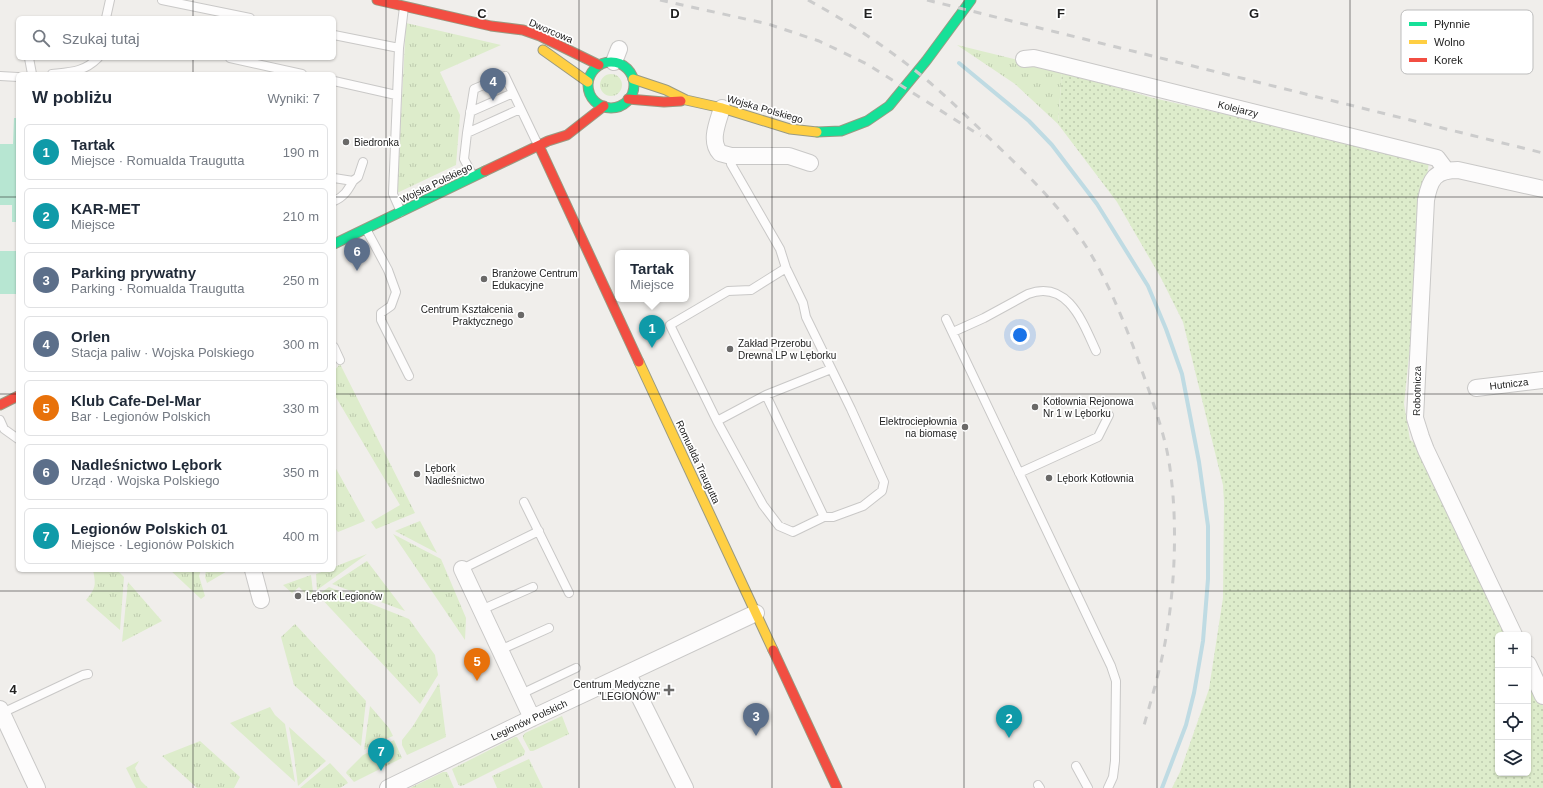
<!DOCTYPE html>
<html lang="pl">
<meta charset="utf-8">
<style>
:root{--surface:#fff;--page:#f6f6f7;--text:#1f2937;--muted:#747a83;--line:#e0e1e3;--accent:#6a6968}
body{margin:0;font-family:Helvetica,sans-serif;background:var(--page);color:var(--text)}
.controls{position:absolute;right:12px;bottom:12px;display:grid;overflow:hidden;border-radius:6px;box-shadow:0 1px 3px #0004}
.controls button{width:36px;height:36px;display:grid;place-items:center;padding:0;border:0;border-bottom:1px solid var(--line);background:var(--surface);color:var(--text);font:20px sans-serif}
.you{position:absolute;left:1020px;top:335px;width:14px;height:14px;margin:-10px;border:3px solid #fff;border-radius:50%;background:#1a73e8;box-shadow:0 0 0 6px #1a73e833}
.badge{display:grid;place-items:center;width:26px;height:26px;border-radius:50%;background:var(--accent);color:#fff;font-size:13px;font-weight:700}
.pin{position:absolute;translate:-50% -33px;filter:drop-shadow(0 1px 2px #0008)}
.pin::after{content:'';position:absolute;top:21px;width:14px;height:12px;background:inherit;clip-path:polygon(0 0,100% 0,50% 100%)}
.popup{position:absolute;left:615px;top:250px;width:74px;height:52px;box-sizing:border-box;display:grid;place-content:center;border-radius:6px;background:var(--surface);filter:drop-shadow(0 1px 3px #0005);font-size:13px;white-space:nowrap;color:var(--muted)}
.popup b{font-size:15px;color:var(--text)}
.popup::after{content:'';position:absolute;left:50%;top:100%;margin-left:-8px;border:8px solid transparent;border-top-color:var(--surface)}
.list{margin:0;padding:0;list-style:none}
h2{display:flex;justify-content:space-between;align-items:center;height:52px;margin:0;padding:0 16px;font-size:17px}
h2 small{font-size:13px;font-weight:400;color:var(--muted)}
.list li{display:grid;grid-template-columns:26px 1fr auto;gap:12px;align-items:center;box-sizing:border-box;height:56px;margin:0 8px 8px;padding:0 8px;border:1px solid var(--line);border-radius:6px}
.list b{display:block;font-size:15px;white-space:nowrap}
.list p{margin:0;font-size:13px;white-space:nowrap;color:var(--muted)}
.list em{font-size:13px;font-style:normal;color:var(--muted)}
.icon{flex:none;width:22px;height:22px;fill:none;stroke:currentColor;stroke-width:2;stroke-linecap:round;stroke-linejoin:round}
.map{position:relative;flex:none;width:1543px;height:788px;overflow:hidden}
.search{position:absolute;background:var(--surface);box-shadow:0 1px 3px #0004;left:16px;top:16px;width:320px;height:44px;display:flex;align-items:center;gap:10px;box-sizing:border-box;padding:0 14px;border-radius:6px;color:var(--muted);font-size:15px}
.panel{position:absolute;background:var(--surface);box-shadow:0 1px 3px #0004;left:16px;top:72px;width:320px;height:500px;border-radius:6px}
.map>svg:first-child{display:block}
.grass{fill:url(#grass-tufts)}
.garden{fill:url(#garden-dots)}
.pitch{fill:#b7e6d2}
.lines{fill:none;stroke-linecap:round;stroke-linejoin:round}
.stream{stroke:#bfdbe3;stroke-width:4}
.lane-casing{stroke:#c9c8c7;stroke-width:10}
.street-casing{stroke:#c9c8c7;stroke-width:18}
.fast-casing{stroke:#999a82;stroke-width:11}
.slow-casing{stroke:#999a82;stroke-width:11}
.jam-casing{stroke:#999a82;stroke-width:11}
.lane{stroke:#fdfcfc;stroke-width:8}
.street{stroke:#fdfcfc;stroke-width:16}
.fast{stroke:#16e098;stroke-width:9}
.slow{stroke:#ffcf43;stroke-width:9}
.jam{stroke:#f24e42;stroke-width:9}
.rail{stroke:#ccc;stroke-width:3;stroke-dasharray:8 8;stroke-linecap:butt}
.grid{fill:none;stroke:#222;stroke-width:1;stroke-opacity:0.55}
.poi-dot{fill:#6a6968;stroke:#fff;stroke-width:1.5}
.labels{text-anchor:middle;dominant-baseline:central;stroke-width:3.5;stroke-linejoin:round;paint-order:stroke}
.street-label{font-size:10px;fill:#222;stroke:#fff}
.poi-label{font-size:10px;fill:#222;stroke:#fff;text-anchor:start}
.key{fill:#fff;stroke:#bdbdbd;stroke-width:1}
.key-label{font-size:11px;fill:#222}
.grid-label{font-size:13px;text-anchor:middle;font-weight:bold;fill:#222;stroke:#fff;stroke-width:3.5;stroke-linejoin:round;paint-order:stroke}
</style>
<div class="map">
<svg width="1543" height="788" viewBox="0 0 1543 788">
<defs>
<pattern id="grass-tufts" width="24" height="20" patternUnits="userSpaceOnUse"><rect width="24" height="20" fill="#ddeccb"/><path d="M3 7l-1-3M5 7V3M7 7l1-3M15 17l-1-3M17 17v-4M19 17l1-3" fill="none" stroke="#bdcaae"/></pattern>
<pattern id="garden-dots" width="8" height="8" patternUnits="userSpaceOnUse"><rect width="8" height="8" fill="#ddeccb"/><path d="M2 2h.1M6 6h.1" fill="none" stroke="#bdcaae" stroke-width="1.8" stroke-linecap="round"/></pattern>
</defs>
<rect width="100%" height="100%" fill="#f0eeeb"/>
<path class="grass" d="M406 23 501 45 440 72 460 115 456 165 397 193Z
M957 45 1062 71 1058 124 1015 84Z
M600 85a11 11 0 1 1 22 0a11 11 0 1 1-22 0Z
M340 364 415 513 376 529 371 522 400 505 334 394V371Z
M334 465 365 521 338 532 334 527Z
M420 521 437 553 395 531Z
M393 534 441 559 466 618 465 640Z
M367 554 317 590 316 574 327 570H334V567Z
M367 561 405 611 332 584Z
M93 570H117L124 577 120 630 86 600C96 588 96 585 93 570Z
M170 570H201L199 576 205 596 201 599Z
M206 570H229L207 583 205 577Z
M311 575 313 592 308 596 299 587 292 593 283 585Z
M128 582 162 621 122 642Z
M329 587 409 619 435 655 438 675 420 704 318 595Z
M295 624 366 701 361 746 294 685 281 637Z
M439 683 446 737 407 755 402 745V740L413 726Z
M370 706 389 728 393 736 377 743 364 750Z
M270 707 275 715 285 724 295 782 230 723Z
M562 716 569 734 533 751H530L523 738V736L525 733Z
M289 727 326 761 298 786 294 755Z
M515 737H517L525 751 524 755 464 785 460 786 458 784 452 769Z
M394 740 402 758 354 782 346 773 347 771 363 755Z
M200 741 240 777 234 788H197L162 756Z
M529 759 543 788H497L492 776Z
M139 761 135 768 141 781 148 788H136L126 768Z
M330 763 346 780 348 783 340 788H300Z
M443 772H447L454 788H410Z"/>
<path class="garden" d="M1062 71 1153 98 1429 160 1404 404 1410 440 1426 450 1514 635H1498V773H1528V664L1543 696V788H1172L1180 772 1209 689 1223 598 1224 502 1223 485 1183 322 1161 278 1117 202 1058 124Z"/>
<path class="pitch" d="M14 118H18V222H12V205H0V144H13Z
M0 251H18V294H0Z"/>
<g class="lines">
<path class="stream" d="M959 63 1029 121 1052 145 1097 204 1148 286 1166 329 1182 374 1199 462 1208 526V579L1203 641 1194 693 1186 725 1162 788"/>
<g class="lane-casing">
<path id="lane" d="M162 0 250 18
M106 18 110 0
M334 35 399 48 393 194 401 212
M399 48 404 7
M29 58 32 74
M230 58 302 74
M52 74C71 72 84 72 98 58
M0 76 18 77
M334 81 396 95
M470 112 513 93
M467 133 474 89 505 76 538 145
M731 156V164L780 249 786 268 803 303 806 317 851 409 884 482 882 491 863 506 833 517H824L793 532 779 526 763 505 717 421 670 325 728 291 751 290 786 268
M473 176 464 159 467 133 520 109
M334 178 353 181 358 177 363 162
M334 201C344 197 348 190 353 181
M366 229 388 270 396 292 391 306 381 313V320L409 376
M946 319 1111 666 1116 681 1115 761 1113 777 1108 788
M953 332 984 318 1028 294C1068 279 1083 323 1096 351
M334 347 340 360
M766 395 824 517
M0 420 4 429 18 439
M717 421 766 395 831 369
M1019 473 1098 437 1109 415
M524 502 569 593
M462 569 539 531
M481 610 533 587
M500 650 549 628
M521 694 576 668
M2 713 83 675 88 674
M1076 766 1088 788
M1038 785 1040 788"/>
</g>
<g class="street-casing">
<path id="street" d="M1024 59 1034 58 1055 63 1437 158 1446 170
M614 62 619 49
M722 108C718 122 709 141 720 153L731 156H789L810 163
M1476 388 1543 380
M462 569 532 718
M253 570 261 600
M1514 635 1426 450 1421 437 1415 418 1426 200C1430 179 1435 170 1458 170L1543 189
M1528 664 1543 696
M628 674 685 788
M0 709 37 788
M388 788 532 718 756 613"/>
</g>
<g class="fast-casing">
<path id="fast" d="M588 85a23 23 0 1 1 46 0a23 23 0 1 1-46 0Z
M817 132 841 131 867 121 889 106 926 61 971 0
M334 244 485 171"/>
</g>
<g class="slow-casing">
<path id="slow" d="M543 50 588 82
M633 79 666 90 686 100 722 108 790 129 817 132
M639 362 773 650"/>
</g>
<g class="jam-casing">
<path id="jam" d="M377 0 491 26 523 30 540 36 599 65
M628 99 664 102 681 101
M539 146 639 362
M485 171 548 141 567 135 604 106
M0 405 18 396
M773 650 837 788"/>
</g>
<use href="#lane" class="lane"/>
<use href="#street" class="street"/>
<use href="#fast" class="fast"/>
<use href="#slow" class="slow"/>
<use href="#jam" class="jam"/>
<path class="rail" d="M660 0 768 24 819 41 867 64 981 136
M808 0C850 23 891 50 928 81 947 97 965 115 983 132 1014 162 1045 190 1071 225 1099 261 1117 304 1133 346 1145 380 1159 415 1167 451 1178 506 1176 576 1167 631 1162 664 1152 697 1143 729
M927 0 1543 153"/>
</g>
<path class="grid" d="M193 0V18M386 0V788M579 0V788M772 0V788M964 0V788M1157 0V788M1350 0V788M193 58V74M0 197H18M334 197H1543M0 394H18M334 394H1543M193 570V788M0 591H1543"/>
<g class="poi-dot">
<circle cx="346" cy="142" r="4"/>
<circle cx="484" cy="279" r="4"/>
<circle cx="521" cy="315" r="4"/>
<circle cx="730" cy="349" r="4"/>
<circle cx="1035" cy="407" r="4"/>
<circle cx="965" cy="427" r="4"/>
<circle cx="417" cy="474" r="4"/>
<circle cx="1049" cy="478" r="4"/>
<circle cx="298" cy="596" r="4"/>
<path d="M667 684h4v4h4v4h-4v4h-4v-4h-4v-4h4z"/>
</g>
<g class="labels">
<g class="street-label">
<text transform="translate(551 31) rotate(23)">Dworcowa</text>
<text transform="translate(765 109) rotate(16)">Wojska Polskiego</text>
<text transform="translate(1238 109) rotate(14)">Kolejarzy</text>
<text transform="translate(436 183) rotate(-26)">Wojska Polskiego</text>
<text transform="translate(1509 384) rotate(-7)">Hutnicza</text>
<text transform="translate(1417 391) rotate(-89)">Robotnicza</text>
<text transform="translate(698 462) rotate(65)">Romualda Traugutta</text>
<text transform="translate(529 720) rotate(-25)">Legionów Polskich</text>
</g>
<g class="poi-label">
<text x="354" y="142">Biedronka</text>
<text x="492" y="273">Branżowe Centrum<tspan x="492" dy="12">Edukacyjne</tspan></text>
<text x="513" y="309" text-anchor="end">Centrum Kształcenia<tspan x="513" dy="12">Praktycznego</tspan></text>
<text x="738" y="343">Zakład Przerobu<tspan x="738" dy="12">Drewna LP w Lęborku</tspan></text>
<text x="1043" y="401">Kotłownia Rejonowa<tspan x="1043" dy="12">Nr 1 w Lęborku</tspan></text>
<text x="957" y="421" text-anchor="end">Elektrociepłownia<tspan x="957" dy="12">na biomasę</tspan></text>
<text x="425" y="468">Lębork<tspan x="425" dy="12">Nadleśnictwo</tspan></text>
<text x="1057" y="478">Lębork Kotłownia</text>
<text x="306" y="596">Lębork Legionów</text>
<text x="660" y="684" text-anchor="end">Centrum Medyczne<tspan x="660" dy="12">"LEGIONÓW"</tspan></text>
</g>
</g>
<rect x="1401" y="10" width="132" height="64" rx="6" class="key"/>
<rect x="1409" y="22" width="18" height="4" fill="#16e098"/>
<rect x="1409" y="40" width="18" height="4" fill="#ffcf43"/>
<rect x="1409" y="58" width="18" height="4" fill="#f24e42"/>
<g class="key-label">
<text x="1434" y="28">Płynnie</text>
<text x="1434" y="46">Wolno</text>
<text x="1434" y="64">Korek</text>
</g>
<g class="grid-label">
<text x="482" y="18">C</text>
<text x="675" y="18">D</text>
<text x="868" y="18">E</text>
<text x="1061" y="18">F</text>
<text x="1254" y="18">G</text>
<text x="13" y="694">4</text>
</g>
</svg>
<div class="controls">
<button>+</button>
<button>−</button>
<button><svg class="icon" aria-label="locate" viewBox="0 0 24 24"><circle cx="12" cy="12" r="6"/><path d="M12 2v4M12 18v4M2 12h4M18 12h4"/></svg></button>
<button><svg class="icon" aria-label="layers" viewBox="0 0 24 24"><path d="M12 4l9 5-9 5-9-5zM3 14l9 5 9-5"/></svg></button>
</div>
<div class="you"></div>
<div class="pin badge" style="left:652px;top:348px;background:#0f9aa8">1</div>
<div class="popup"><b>Tartak</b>Miejsce</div>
<div class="pin badge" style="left:1009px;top:738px;background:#0f9aa8">2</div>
<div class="pin badge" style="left:756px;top:736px;background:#5c6f8a">3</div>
<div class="pin badge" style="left:493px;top:101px;background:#5c6f8a">4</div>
<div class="pin badge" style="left:477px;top:681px;background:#e8710a">5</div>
<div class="pin badge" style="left:357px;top:271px;background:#5c6f8a">6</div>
<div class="pin badge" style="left:381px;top:771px;background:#0f9aa8">7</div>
<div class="search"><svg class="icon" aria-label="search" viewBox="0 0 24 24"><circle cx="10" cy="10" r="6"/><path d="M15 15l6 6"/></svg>Szukaj tutaj</div>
<section class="panel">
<h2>W pobliżu<small>Wyniki: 7</small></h2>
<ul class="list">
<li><span class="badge" style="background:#0f9aa8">1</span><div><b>Tartak</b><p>Miejsce · Romualda Traugutta</p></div><em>190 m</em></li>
<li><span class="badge" style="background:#0f9aa8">2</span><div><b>KAR-MET</b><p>Miejsce</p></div><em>210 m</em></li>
<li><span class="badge" style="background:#5c6f8a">3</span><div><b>Parking prywatny</b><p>Parking · Romualda Traugutta</p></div><em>250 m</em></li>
<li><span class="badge" style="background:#5c6f8a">4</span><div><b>Orlen</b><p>Stacja paliw · Wojska Polskiego</p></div><em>300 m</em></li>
<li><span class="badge" style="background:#e8710a">5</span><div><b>Klub Cafe-Del-Mar</b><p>Bar · Legionów Polskich</p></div><em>330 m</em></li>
<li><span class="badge" style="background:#5c6f8a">6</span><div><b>Nadleśnictwo Lębork</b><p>Urząd · Wojska Polskiego</p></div><em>350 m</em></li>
<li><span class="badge" style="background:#0f9aa8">7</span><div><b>Legionów Polskich 01</b><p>Miejsce · Legionów Polskich</p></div><em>400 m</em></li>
</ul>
</section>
</div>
